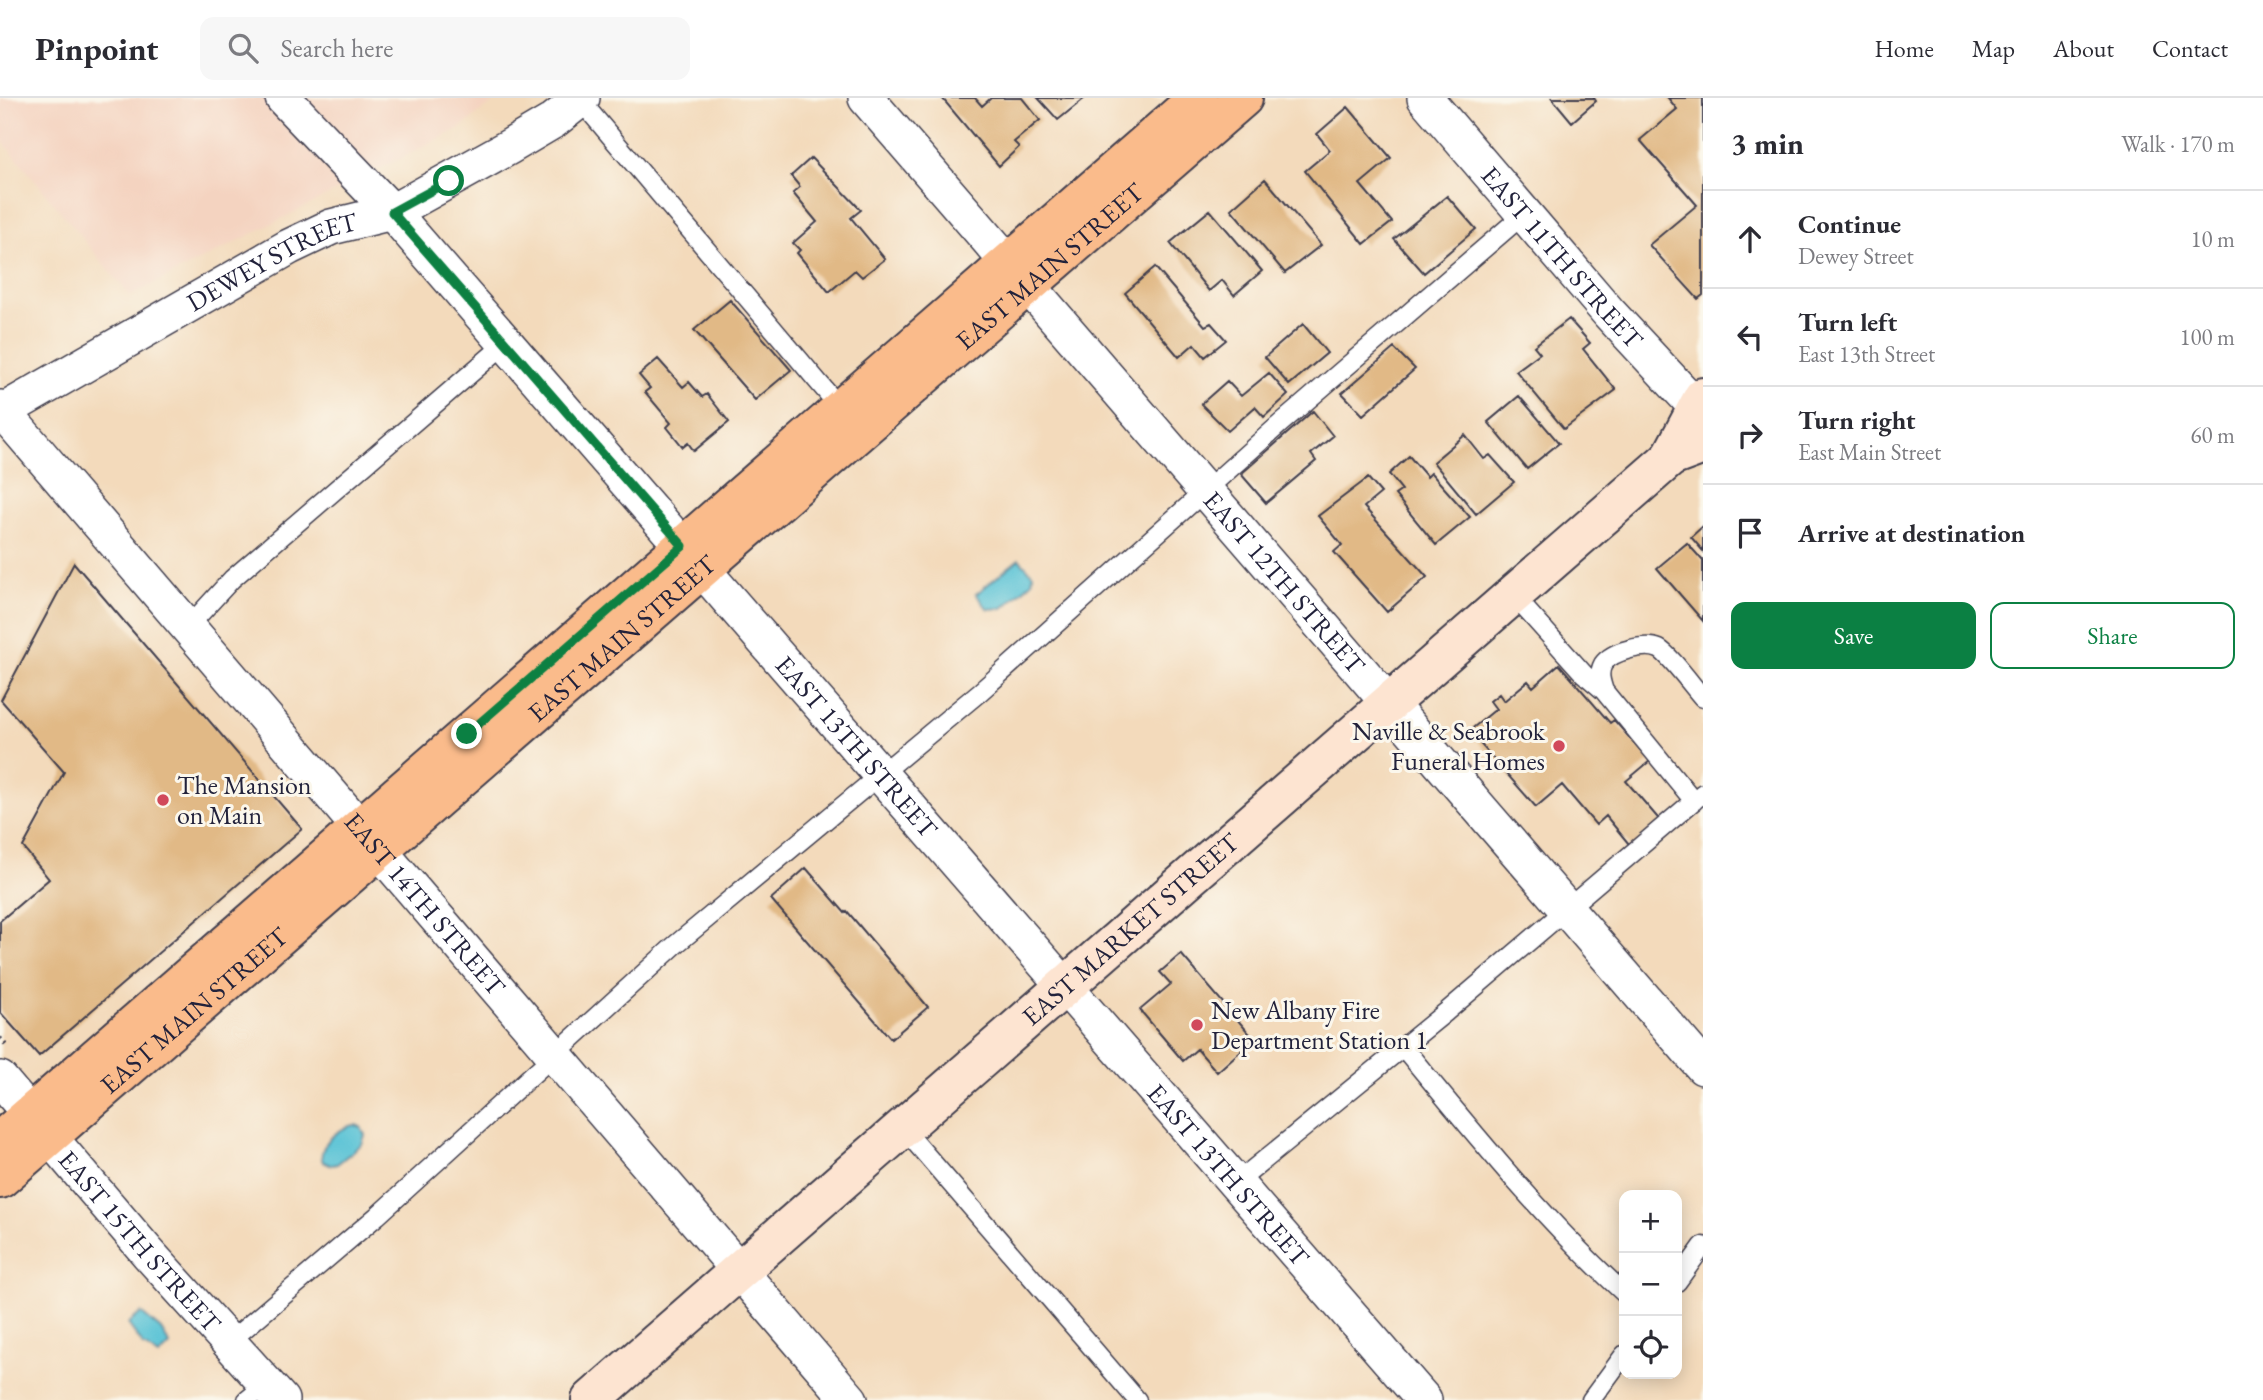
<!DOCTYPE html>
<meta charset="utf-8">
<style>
:root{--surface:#fff;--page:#f7f7f7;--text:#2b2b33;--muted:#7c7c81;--line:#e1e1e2;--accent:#0b8043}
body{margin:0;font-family:"EB Garamond",serif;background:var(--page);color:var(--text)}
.controls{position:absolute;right:21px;bottom:21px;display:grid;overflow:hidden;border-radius:14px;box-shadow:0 4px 18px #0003}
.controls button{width:63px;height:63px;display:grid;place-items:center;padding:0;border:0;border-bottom:2px solid var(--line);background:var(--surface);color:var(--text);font:35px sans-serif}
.stop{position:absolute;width:21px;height:21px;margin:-16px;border:5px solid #0b8043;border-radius:50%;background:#fff}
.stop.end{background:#0b8043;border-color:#fff;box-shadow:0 2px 7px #0008}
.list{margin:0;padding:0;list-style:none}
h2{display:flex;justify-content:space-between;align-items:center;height:91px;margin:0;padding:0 28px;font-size:30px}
h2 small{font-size:23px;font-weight:400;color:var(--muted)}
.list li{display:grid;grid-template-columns:46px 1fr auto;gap:21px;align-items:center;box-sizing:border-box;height:98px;padding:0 28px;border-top:2px solid var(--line)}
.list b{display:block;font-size:26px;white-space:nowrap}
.list p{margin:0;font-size:23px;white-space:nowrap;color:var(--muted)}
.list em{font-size:23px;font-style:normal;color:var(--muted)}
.actions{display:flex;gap:14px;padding:21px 28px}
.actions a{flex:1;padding:16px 0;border:2px solid var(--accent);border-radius:14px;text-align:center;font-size:24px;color:var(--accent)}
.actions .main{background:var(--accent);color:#fff}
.icon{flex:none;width:38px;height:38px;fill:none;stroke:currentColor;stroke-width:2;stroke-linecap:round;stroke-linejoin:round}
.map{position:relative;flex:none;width:1703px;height:1302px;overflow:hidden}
header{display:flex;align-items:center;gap:42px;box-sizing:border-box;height:98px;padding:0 35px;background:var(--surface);border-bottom:2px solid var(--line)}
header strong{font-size:33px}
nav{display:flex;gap:38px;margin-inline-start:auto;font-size:24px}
.search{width:490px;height:63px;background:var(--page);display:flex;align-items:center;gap:18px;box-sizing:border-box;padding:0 24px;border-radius:14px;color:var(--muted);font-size:26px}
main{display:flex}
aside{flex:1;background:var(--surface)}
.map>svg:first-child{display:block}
.built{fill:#f4d3c0}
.water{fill:#58c2d5;stroke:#3d7288;stroke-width:2}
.building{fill:#e1b986}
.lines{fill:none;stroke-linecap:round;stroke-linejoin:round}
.lane-casing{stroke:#413e4e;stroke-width:21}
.street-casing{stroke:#413e4e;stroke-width:38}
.secondary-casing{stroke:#413e4e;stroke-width:42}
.primary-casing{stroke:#413e4e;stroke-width:42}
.path{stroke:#413e4e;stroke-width:4.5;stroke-dasharray:2 5;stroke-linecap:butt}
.lane{stroke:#fff;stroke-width:18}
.street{stroke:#fff;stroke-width:35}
.secondary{stroke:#fde4d1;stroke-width:38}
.primary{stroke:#fabb8b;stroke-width:38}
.route{stroke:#0b8043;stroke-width:9}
.poi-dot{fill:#d1495b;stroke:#fbf7ec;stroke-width:2.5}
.labels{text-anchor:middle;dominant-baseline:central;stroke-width:6;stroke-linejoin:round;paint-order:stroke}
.street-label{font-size:26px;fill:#22223b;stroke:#fbf7ec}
.poi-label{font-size:26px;fill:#22223b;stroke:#fbf7ec;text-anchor:start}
</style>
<header>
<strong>Pinpoint</strong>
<div class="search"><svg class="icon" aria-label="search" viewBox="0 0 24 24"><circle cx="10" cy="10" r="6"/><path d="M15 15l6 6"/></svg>Search here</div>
<nav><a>Home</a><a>Map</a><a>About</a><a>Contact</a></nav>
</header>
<main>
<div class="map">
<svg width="1703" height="1302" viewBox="0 0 1703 1302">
<rect width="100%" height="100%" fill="#fbf7ec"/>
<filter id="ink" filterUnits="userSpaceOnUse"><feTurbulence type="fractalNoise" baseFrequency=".0143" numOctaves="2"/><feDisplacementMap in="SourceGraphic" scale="14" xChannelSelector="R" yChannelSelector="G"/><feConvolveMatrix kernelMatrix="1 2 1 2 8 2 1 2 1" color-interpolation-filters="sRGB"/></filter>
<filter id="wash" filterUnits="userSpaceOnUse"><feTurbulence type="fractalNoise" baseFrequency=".00686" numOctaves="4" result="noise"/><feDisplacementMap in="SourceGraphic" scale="28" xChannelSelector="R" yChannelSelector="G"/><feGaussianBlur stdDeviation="1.57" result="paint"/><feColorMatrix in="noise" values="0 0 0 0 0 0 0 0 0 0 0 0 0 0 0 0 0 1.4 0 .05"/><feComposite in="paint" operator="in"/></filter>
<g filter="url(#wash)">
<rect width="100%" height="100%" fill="#f3dabb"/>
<path class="built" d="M0 0H499L460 30 130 198 0 40Z"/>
<path class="water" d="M1019 461 1033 476 1032 484 1003 510 988 511 976 496Z
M356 1027 361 1029 365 1037 362 1046 337 1066 332 1067 323 1064C316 1048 341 1027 356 1027Z
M141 1215 161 1232 170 1247 159 1258 144 1248 128 1226Z"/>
<g id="blocks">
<path class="building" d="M942 0H975L982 8 991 0H1022L1040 22 1014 44 1019 49 999 68Z
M1038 0H1085L1058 22Z
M1552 0H1594L1596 3 1572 24Z
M1668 0H1703V197L1698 201 1649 147 1697 107 1640 42 1677 11Z
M1348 9 1391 60 1360 86 1392 124 1364 146 1305 73 1330 52 1317 36Z
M811 60 861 112 851 120 885 161 862 179 855 172 829 194 797 155 800 152 793 145 817 124 793 95 800 89 791 78Z
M1265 81 1321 147 1285 175 1231 111Z
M1447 98 1476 131 1424 175 1394 141Z
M1210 112 1262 173 1234 197 1222 182 1209 193 1170 145Z
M1155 169 1205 228 1211 225 1226 242 1205 259 1194 246 1179 259 1125 195Z
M730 202 791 272 755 302 694 232Z
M1569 221 1590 245 1583 251 1616 292 1564 331 1516 273 1540 255 1534 248Z
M1303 226 1327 255 1289 287 1265 259Z
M1394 250 1415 271 1363 317 1342 295Z
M658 261 683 289 689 284 702 299 707 296 729 324 694 353 688 345 683 349 667 329 671 325 645 294 650 290 639 277Z
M1269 275 1288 297 1264 319 1255 309 1228 333 1201 306 1227 283 1241 298Z
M1519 298 1559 345 1527 371 1488 324Z
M1313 313 1333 338 1311 356 1316 363 1266 405 1241 376Z
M1465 337 1484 361 1490 357 1514 384 1476 416 1433 364Z
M1409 358 1427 379 1431 375 1470 419 1436 447 1395 397 1402 392 1389 376Z
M1368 380 1381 395 1364 409 1427 479 1387 514 1334 454 1342 447 1318 418Z
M1703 428V453L1691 439Z
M1687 445 1703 463V523L1657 470Z
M74 465 302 731 39 958 0 914V823L49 781 23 749 64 674 1 602Z
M1559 566 1610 625 1614 622 1650 663 1626 683 1663 726 1633 751 1606 718 1596 727 1562 687 1536 709 1469 633 1496 611 1490 603 1499 596 1504 603 1528 583 1533 589Z
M806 770 845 815 847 813 928 909 891 941 771 801Z
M1181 856 1254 941 1217 974 1197 951 1183 963 1140 912 1171 886 1160 874Z"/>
</g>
</g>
<g filter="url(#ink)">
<use href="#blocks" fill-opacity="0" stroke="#413e4e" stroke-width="2"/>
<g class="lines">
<g class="lane-casing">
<path id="lane" d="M580 2 841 311
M1513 497 1584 576 1604 593
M188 529 232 481 506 245
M1694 703 1604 593C1601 584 1598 575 1603 566 1612 553 1645 545 1659 551 1669 556 1694 590 1703 600
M1403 949C1473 1034 1542 1120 1624 1195
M903 1030 1137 1302
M1236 1085 1446 914 1703 695
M1677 1184 1703 1148
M229 1244 377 1118 674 848 981 593 1281 325 1524 116
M247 1302 267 1286
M1591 1302 1624 1257"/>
</g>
<g class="street-casing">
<g id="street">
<path id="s1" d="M283 0 392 114 1424 1302"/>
<path id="s2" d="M866 0 1703 969"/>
<path id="s3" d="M1425 0 1609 215 1703 316"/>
<path id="s4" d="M0 310 850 1302"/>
<path id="s5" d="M0 315 289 149 331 129 392 114 509 49 553 23 582 0"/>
<path id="s6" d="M0 981 148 1155 281 1302"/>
</g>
</g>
<g class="secondary-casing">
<g id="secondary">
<path d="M1671 359 1703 299"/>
<path id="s7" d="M591 1302 1671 359 1703 347"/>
</g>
</g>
<g class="primary-casing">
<g id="primary">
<path d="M0 1043 1198 0"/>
<path id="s8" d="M0 1081 1243 0"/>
</g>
</g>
<path class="path" d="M0 940 8 950"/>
<use href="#lane" class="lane"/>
<use href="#street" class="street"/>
<use href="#secondary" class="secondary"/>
<use href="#primary" class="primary"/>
</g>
</g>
<g class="lines" filter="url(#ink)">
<path class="route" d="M449 83 392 114 683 448 467 636"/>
</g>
<g class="poi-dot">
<circle cx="1559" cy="648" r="7"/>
<circle cx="163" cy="702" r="7"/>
<circle cx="1197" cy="927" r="7"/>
</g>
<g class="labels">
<g class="street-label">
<text stroke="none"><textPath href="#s3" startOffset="210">EAST 11TH STREET</textPath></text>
<text stroke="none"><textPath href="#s5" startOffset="312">DEWEY STREET</textPath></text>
<text stroke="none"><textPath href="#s8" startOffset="1391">EAST MAIN STREET</textPath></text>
<text stroke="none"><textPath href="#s2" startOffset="640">EAST 12TH STREET</textPath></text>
<text stroke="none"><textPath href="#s8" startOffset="824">EAST MAIN STREET</textPath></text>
<text stroke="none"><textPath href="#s1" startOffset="866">EAST 13TH STREET</textPath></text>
<text stroke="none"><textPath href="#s4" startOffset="653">EAST 14TH STREET</textPath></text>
<text stroke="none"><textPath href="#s7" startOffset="716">EAST MARKET STREET</textPath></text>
<text stroke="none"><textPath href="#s8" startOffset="257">EAST MAIN STREET</textPath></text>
<text stroke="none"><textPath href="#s1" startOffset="1433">EAST 13TH STREET</textPath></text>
<text stroke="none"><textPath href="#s6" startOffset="214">EAST 15TH STREET</textPath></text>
</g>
<g class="poi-label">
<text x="1545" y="633" text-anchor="end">Naville &amp; Seabrook<tspan x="1545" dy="30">Funeral Homes</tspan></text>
<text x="177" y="687">The Mansion<tspan x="177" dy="30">on Main</tspan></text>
<text x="1211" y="912">New Albany Fire<tspan x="1211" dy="30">Department Station 1</tspan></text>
</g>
</g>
</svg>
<div class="controls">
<button>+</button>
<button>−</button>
<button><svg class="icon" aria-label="locate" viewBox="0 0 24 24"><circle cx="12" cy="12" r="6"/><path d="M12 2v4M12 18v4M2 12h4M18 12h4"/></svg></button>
</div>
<div class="stop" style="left:449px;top:83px"></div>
<div class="stop end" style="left:467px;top:636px"></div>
</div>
<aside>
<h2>3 min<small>Walk · 170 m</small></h2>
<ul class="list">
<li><svg class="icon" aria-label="ahead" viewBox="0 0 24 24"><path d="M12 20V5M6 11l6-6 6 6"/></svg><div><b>Continue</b><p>Dewey Street</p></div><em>10 m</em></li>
<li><svg class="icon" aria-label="left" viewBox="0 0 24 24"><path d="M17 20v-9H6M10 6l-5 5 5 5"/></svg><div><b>Turn left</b><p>East 13th Street</p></div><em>100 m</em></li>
<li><svg class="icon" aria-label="right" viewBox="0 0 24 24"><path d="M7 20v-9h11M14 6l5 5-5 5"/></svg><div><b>Turn right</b><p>East Main Street</p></div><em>60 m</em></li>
<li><svg class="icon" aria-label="arrive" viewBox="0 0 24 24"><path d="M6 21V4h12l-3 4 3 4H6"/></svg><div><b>Arrive at destination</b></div></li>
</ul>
<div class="actions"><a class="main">Save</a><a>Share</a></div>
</aside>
</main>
